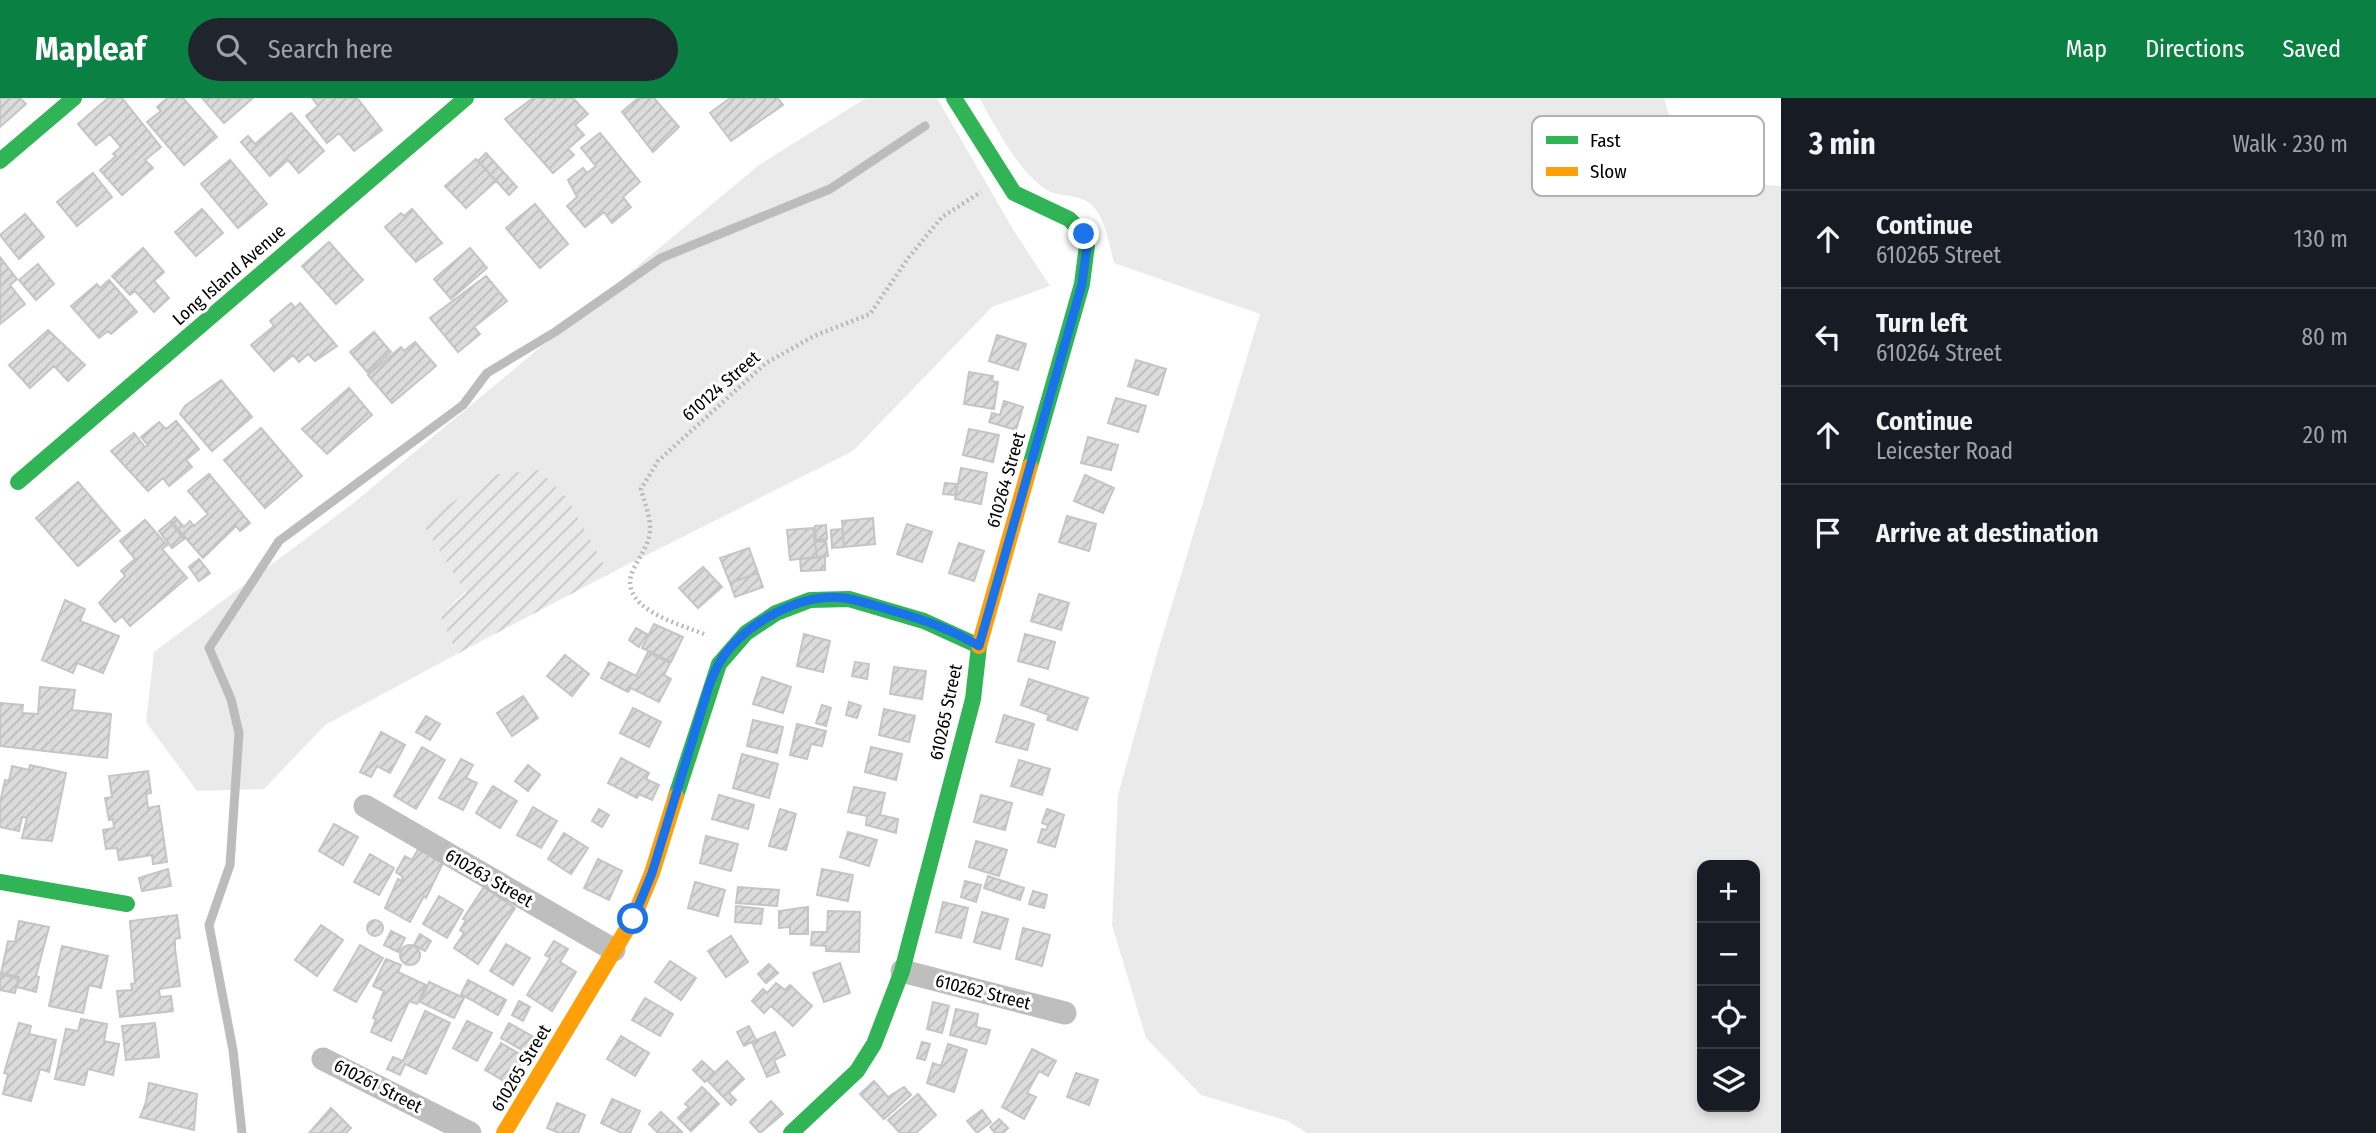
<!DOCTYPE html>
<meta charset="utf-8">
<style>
:root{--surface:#171b24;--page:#20242c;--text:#f1f3f6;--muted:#9ea1a6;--line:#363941;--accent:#0b8043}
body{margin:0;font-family:"Fira Sans Condensed",sans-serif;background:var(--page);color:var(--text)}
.controls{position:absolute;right:21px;bottom:21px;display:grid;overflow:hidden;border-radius:14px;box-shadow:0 4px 10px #0003}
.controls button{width:63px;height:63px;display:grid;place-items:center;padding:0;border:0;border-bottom:2px solid var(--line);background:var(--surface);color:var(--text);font:35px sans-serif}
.stop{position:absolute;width:21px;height:21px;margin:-16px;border:5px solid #1a73e8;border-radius:50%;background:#fff}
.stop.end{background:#1a73e8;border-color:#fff;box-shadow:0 2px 7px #0008}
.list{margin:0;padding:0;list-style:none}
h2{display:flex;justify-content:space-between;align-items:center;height:91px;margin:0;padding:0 28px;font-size:30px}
h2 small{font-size:23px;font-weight:400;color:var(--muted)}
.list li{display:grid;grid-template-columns:46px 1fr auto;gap:21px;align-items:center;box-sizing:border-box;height:98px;padding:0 28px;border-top:2px solid var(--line)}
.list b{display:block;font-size:26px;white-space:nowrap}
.list p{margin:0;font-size:23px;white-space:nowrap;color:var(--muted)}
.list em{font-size:23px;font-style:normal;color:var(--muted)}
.icon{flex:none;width:38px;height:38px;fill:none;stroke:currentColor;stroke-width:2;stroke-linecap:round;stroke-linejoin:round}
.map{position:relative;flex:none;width:1781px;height:1035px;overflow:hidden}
header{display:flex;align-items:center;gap:42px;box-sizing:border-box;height:98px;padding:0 35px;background:var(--accent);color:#fff}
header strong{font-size:33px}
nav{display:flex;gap:38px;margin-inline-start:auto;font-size:24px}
.search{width:490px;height:63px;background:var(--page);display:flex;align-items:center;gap:18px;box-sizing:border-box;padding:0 24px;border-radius:38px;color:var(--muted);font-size:26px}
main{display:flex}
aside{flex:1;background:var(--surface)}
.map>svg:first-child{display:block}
.grass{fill:#eaeaea;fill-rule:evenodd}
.garden{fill:url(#garden-furrows)}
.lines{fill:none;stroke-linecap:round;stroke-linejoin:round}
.stream{stroke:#bcbcbc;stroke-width:9}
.building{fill:url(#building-hatch);stroke:#c5c5c5;stroke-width:2}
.path{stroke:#b8b8b8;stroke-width:4.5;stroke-dasharray:2 3.5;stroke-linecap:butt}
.street{stroke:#bebebe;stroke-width:23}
.fast{stroke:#30b455;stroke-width:16}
.slow{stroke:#ff9f0a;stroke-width:16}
.route{stroke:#1a73e8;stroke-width:9}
.labels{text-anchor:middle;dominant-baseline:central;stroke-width:6;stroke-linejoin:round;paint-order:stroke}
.street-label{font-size:18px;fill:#000;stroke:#fff}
.key{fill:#fff;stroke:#b2b2b2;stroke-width:2}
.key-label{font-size:19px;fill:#000}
</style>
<header>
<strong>Mapleaf</strong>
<div class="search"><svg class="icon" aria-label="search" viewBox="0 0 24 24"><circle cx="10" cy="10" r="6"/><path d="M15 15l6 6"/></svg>Search here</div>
<nav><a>Map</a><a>Directions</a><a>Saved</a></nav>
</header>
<main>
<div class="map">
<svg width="1781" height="1035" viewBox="0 0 1781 1035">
<defs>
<pattern id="garden-furrows" width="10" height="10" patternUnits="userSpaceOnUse" patternTransform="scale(1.75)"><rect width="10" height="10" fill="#eaeaea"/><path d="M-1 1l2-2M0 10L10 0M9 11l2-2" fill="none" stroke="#c7c7c7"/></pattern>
<pattern id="building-hatch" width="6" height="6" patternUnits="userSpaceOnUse" patternTransform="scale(1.75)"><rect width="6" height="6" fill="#dcdcdc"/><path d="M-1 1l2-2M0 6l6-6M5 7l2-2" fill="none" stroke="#bbb"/></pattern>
</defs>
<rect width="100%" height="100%" fill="#fff"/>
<path class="grass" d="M866 0H937L1014 133 1050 188 992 209 853 353 609 476 567 401 440 517 457 556 325 627 264 691 197 693 146 624 154 554 351 407 759 67Z
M979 0H1664L1688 81 1781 88V1035H1307L1288 1023 1201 997 1146 940 1112 827 1118 697 1157 556 1260 216 1114 165C1109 146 1105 113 1086 103 1070 94 1057 101 1041 88 1013 65 997 30 979 0ZM1702 767H1755V1009H1702Z"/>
<path class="garden" d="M539 372 567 400 609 476 457 556 440 517 466 495 423 426 490 377Z"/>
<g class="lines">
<path class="stream" d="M242 1035 233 952 209 827 230 767 239 635 231 601 209 550 279 443 463 307 487 275 555 234 661 160 830 91 925 28"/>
</g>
<path class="building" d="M0 0H20L26 6 0 29Z
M108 0H122L161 49 145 62 153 70 122 97 100 72 116 58 113 56 121 49 110 36 96 47 78 26Z
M167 0H183L217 39 184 67 147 24 161 13 157 9Z
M202 0H253L224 25Z
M312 0H357L382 32 354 53 339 35 327 45 306 18 318 8Z
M533 0H573L588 16 575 27 584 37 568 51 574 57 553 75 505 21Z
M638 0H654L679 29 653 54 622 14Z
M730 0H778L783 7 731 43 710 15Z
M291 15 324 53 299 75 288 62 270 78 241 44 248 38 255 46Z
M600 35 640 84 623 99 631 109 612 125 604 114 585 129 567 108 577 99 568 82 583 70 587 75 596 68 581 50Z
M486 55 517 89 509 97 478 63Z
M476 61 496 83 466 110 445 88Z
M230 62 267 106 238 130 201 86Z
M93 75 112 99 77 128 57 104Z
M535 106 568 146 540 170 506 130Z
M202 111 223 135 196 158 175 134Z
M412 111 442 145 416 164 385 129 401 115 404 118Z
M25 116 44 139 19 161 0 137Z
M329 144 363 182 336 206 302 168Z
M143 150 164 174 154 183 169 200 154 214 135 193 130 197 112 178Z
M470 150 487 170 451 201 434 181Z
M0 159 17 181 10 187 25 206 0 226Z
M38 166 54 186 36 202 19 182Z
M486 178 507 203 474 229 480 236 458 254 430 220Z
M109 182 137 214 111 236 108 233 99 240 71 208 97 186 100 190Z
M291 205 295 210 300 205 337 248 315 263 308 256 299 264 293 257 274 273 251 247 274 228 270 223Z
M48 232 85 267 68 283 54 268 30 290 9 267Z
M374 234 391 254 368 275 350 254Z
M997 237 1026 246 1018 272 989 263Z
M415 244 436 268 392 305 368 277 401 249 404 253Z
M1136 262 1166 271 1158 297 1128 288Z
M969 274 993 278 992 283 998 284 994 311 964 306Z
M221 282 252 319 212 353 180 316 185 308Z
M349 290 372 317 327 356 302 331Z
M1116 300 1146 308 1138 334 1108 325Z
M1004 303 1023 309 1016 332 989 324 992 315 1000 317Z
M176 323 199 351 186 362 192 369 169 388 163 380 148 393 111 353 134 335 145 349 148 347 141 339 159 324 166 331Z
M261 330 302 378 265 410 224 362Z
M969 331 999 337 993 364 963 357Z
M1088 339 1118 347 1111 372 1081 365Z
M961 370 987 375 981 406 955 401Z
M209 376 250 425 240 433 236 428 203 460 171 423 175 419 184 429 190 423 194 428 208 416 188 393Z
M1085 377 1114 390 1103 415 1074 403Z
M78 384 120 433 78 468 36 420Z
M945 385 957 386 955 397 943 396Z
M1067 418 1096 426 1089 453 1059 444Z
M873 420 875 446 844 449 842 423Z
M145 422 167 447 162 451 187 480 130 528 122 518 115 524 99 505 125 478 121 473 135 461 120 443Z
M170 424 184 441 172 450 159 433Z
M907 426 932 434 922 464 897 456Z
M826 427 827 441 816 442 815 428Z
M813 430 817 459 790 462 787 432Z
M842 431 844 449 832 450 831 432Z
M826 443 828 458 817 459 815 444Z
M959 445 984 453 974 483 949 475Z
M749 450 758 475 730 485 720 460Z
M825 459V472L801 473 800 461Z
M199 461 210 475 199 483 189 469Z
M703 469 722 489 698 510 679 490Z
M758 475 763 489 735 499 730 485Z
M1039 496 1069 505 1061 532 1031 523Z
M65 502 85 511 80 523 119 538 103 575 77 565 73 575 42 562Z
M654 526 683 539 671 564 642 550Z
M636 530 647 536 639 549 629 542Z
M804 536 830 543 823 574 797 568Z
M1025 536 1055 544 1048 571 1018 563Z
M648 554 670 565 664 577 671 581 659 604 631 590 628 594 601 580 609 564 636 578Z
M565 557 589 576 572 598 547 578Z
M855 564 869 566 867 581 852 578Z
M894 569 926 573 922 601 890 596Z
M762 579 791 589 783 615 753 606Z
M1029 581 1088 600 1077 632 1047 622 1049 617 1021 607Z
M40 589 75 592 72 612 111 616 107 660 0 648V605L23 607 22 615 38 616Z
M523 598 538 620 512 638 497 615Z
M849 604 861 608 857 620 846 617Z
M822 607 831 610 826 628 816 625Z
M633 610 661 624 649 649 620 635Z
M884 611 915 618 909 644 879 637Z
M1004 617 1034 626 1027 652 996 644Z
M426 618 440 626 430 642 416 634Z
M753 622 783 629 777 655 747 648Z
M797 626 826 633 822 648 811 646 807 661 790 657Z
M381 634 405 647 390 675 377 668 371 679 360 674Z
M422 649 445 662 416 711 394 698Z
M871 649 902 656 896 682 865 674Z
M742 656 778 666 769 700 733 690Z
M621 660 649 675 646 681 659 687 652 702 639 696 637 700 608 685Z
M461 661 473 667 466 680 477 685 463 712 439 700Z
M1019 662 1050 671 1042 697 1011 688Z
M30 667 66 675 52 743 22 740 27 720 22 719 19 733 0 729V705L5 682 9 683 12 668 29 672Z
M528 667 540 677 528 693 515 683Z
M148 673 151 695 146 696 148 710 159 708 167 764 153 766 152 757 119 762 117 750 106 751 103 732 114 730 113 721 109 722 105 700 112 699 109 678Z
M493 688 517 703 500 730 476 715Z
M854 689 885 695 880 717 898 721 896 735 866 727 867 718 848 714Z
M719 697 754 707 748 731 712 721Z
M981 697 1012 705 1005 732 974 724Z
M533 709 557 723 541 750 517 737Z
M599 711 609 717 602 729 592 723Z
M780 711 796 716 786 752 769 748Z
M1047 711 1064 717 1055 749 1038 744 1042 731 1046 732 1048 727 1042 725Z
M334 726 358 739 343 767 319 753Z
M848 734 877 742 869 768 840 759Z
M564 735 588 750 571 776 548 761Z
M706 738 738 746 731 773 700 765Z
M976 743 1007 752 999 778 969 769Z
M418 751 443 765 426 800 424 798 410 824 385 810 398 781 401 783 403 779 396 774 405 758 412 762Z
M370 756 394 770 379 797 354 784Z
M598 761 622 773 609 802 584 790Z
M168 771 171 788 142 793 139 780Z
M822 771 853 777 848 803 817 797Z
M988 778 1024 790 1020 802 984 790Z
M965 783 981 787 976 804 961 799Z
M695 784 725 792 718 818 688 810Z
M484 789 515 810 478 866 454 850 464 835 460 832 466 822 463 821Z
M738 789 779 792 777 808 736 805Z
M1033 793 1047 797 1044 810 1029 806Z
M439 798 463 812 447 840 423 826Z
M943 804 968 810 961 840 936 834Z
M736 808 763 811 761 826 735 824Z
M808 809V836H790V829L779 830V813Z
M828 813 860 814 859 854 826 853V848L811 847 812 834H827Z
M982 814 1008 821 1000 851 974 844Z
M177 817 180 840 175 841V851L180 888 159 891 160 899 171 898 173 913 120 919 117 893 132 892 131 886 135 885 130 823Z
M367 830a8 8 0 1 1 16 0a8 8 0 1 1-16 0Z
M19 823 49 829 36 878 39 879 36 894 17 889 19 879 1 875 8 843 15 844Z
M321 827 343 842 317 878 295 862Z
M1023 830 1050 837 1042 868 1016 861Z
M391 833 405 840 398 854 384 847Z
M420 836 431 843 425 853 414 847Z
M731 838 748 864 726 879 708 853Z
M554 843 568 851 560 864 576 874 552 913 527 897 550 860 545 857Z
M506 846 530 860 513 887 490 873Z
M360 847 383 860 356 904 334 892Z
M400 857a10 10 0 1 1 20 0a10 10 0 1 1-20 0Z
M62 848 108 858 101 890 89 887 83 915 49 908Z
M386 861 401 867 398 874 426 887 417 906 409 903 391 943 371 934 376 921 373 920 384 893 373 888Z
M670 863 696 880 681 902 655 884Z
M840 865 850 895 824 904 813 875Z
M769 866 778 875 766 885 758 876Z
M0 876 18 881 15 895 0 892Z
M468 882 506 902 498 917 461 896Z
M429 884 464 900 454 920 420 904Z
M776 885 785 892 790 887 812 908 793 928 771 908 764 915 752 903 763 891 767 895Z
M645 900 673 916 660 938 632 922Z
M519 903 530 909 523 923 512 917Z
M933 904 949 908 942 935 927 931Z
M956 911 978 916 976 929 990 932 986 946 950 937Z
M425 913 450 925 426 976 405 966 400 977 387 971 393 959 403 963Z
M81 921 107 926 104 943 119 946 113 977 88 971 84 987 55 981 66 931 78 933Z
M467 923 492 935 477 963 453 950Z
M19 925 31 928 29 936 56 942 49 974 40 971 31 1003 3 996 8 976 4 975Z
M155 925 159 959 126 962 122 928Z
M509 925 537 941 529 956 501 940Z
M749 928 756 942 744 948 737 934Z
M775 934 785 957 774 962 779 974 767 979 752 944Z
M621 938 649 955 635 978 607 961Z
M922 944 930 946 925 962 917 960Z
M501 945 525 959 509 986 485 972Z
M948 946 967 952 954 994 927 985 933 965 941 968Z
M1032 951 1056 963 1048 978 1039 973 1027 995 1036 999 1024 1021 1002 1009Z
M702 963 714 974 705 984 693 972Z
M727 963 744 981 729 995 736 1002 731 1007 707 982Z
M1076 975 1098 982 1089 1007 1067 999Z
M874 983 888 999 904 989 911 997 884 1021 860 996Z
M149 985 197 996 194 1032 140 1019 146 1004Z
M702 989 719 1006 691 1033 678 1020 689 1009 685 1006Z
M918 996 936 1017 916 1035H900L888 1022Z
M612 1001 640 1013 630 1035H622L601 1025Z
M771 1003 783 1016 760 1035 750 1024Z
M557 1005 585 1017 578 1035H559L547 1030Z
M331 1010 351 1030 346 1035H309Z
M982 1012 991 1024 977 1035 967 1023Z
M661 1014 682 1034V1035H658L649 1026Z
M999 1021 1008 1030 1003 1035H995L990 1029Z"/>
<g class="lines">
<path class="path" d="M704 536C679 526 616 510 633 472 639 459 648 449 650 433 651 420 644 403 641 391L658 363 766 265 814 238 870 216 909 159 942 119 981 94"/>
<path class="street" d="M365 708 614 852
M902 873 1065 915
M323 961 470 1035"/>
<path class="fast" d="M954 0 1014 95 1069 121 1084 136 1087 147 1082 186 1030 368
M0 63 74 0
M18 384 466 0
M676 698 719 566 746 535 776 515 810 502 849 501 924 523 979 548 973 601 902 873 874 946 857 973 791 1035
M0 784 127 806"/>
<path class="slow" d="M979 548 1030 368
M504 1035 633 821 652 775 676 698"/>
</g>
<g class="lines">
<path class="route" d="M633 821 652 775 709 588C713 578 717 567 723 559 746 525 802 494 844 500 859 502 875 508 890 512 921 521 951 531 979 548L1082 186 1087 147 1084 136"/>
</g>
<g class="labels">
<g class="street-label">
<text transform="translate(229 177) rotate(-41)">Long Island Avenue</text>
<text transform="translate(721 288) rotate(-41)">610124 Street</text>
<text transform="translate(1006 382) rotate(-74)">610264 Street</text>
<text transform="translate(946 614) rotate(-78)">610265 Street</text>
<text transform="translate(489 780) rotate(30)">610263 Street</text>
<text transform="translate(983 894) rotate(14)">610262 Street</text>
<text transform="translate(521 970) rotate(-59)">610265 Street</text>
<text transform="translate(378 988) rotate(27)">610261 Street</text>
</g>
</g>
<rect x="1532" y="18" width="232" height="80" rx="10" class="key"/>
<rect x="1546" y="38" width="32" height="8" fill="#30b455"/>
<rect x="1546" y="69" width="32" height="9" fill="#ff9f0a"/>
<g class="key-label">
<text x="1590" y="49">Fast</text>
<text x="1590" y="80">Slow</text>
</g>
</svg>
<div class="controls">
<button>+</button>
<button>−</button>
<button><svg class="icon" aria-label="locate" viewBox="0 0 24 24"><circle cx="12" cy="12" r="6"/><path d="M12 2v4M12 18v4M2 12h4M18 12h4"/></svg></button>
<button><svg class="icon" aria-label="layers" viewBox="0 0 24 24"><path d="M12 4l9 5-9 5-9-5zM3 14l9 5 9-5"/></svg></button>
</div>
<div class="stop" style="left:633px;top:821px"></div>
<div class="stop end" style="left:1084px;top:136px"></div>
</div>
<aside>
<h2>3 min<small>Walk · 230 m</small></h2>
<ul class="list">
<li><svg class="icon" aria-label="ahead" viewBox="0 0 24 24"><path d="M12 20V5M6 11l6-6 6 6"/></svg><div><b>Continue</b><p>610265 Street</p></div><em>130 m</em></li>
<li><svg class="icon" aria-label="left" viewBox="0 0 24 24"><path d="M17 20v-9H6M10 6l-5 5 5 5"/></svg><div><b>Turn left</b><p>610264 Street</p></div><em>80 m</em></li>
<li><svg class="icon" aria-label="ahead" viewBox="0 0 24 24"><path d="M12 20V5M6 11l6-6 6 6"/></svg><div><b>Continue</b><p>Leicester Road</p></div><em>20 m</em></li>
<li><svg class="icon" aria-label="arrive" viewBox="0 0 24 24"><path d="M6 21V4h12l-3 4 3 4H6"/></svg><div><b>Arrive at destination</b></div></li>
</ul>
</aside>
</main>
